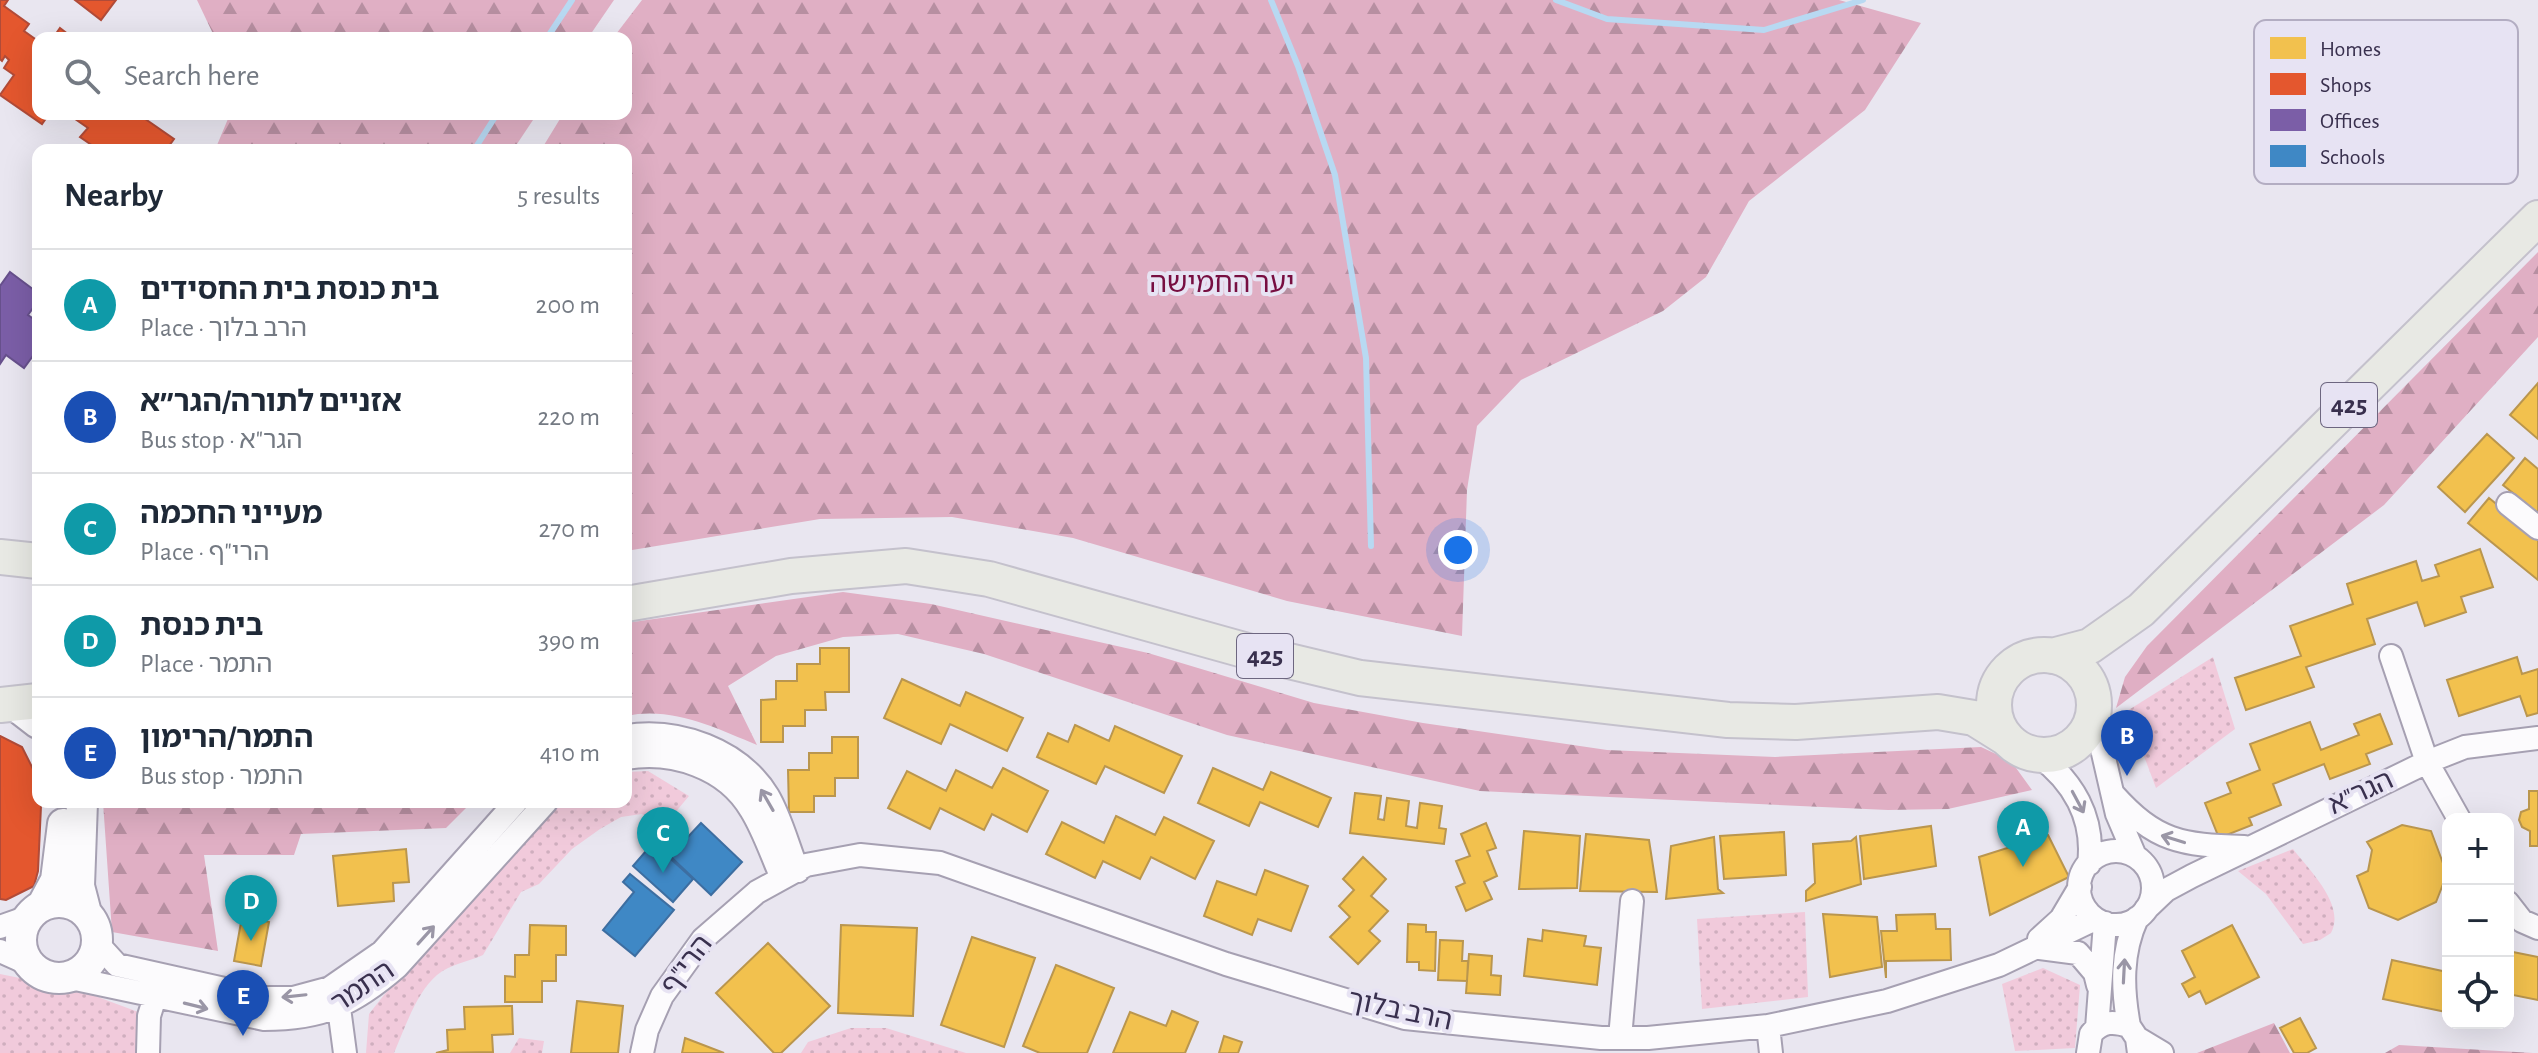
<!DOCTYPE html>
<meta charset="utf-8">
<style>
:root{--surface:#fff;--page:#f2f2f3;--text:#1f2937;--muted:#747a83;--line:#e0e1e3;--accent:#777087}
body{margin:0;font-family:"Alegreya Sans","Noto Sans Hebrew",sans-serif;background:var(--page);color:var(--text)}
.controls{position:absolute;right:24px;bottom:24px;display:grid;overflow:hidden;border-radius:16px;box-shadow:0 8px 32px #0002}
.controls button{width:72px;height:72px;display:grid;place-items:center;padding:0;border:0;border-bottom:2px solid var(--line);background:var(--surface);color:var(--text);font:40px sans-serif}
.you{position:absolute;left:1458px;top:550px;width:28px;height:28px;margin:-20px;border:6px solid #fff;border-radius:50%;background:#1a73e8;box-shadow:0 0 0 12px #1a73e833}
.badge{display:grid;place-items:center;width:52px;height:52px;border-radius:50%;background:var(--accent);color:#fff;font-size:26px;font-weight:700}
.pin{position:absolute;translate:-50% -66px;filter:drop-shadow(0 2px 4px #0008)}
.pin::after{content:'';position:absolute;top:42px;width:28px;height:24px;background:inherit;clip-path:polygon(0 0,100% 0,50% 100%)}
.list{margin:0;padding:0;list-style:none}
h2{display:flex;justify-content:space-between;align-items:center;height:104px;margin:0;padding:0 32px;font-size:34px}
h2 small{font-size:26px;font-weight:400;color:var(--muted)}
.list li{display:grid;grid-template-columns:52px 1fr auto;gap:24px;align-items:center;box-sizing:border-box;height:112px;padding:0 32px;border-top:2px solid var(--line)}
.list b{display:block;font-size:30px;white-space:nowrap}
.list p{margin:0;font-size:26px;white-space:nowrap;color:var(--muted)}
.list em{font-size:26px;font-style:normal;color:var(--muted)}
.icon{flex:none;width:44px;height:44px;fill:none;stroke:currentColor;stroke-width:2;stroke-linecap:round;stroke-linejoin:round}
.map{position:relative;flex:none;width:2538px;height:1053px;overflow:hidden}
.search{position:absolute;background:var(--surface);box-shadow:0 8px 32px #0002;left:32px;top:32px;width:600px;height:88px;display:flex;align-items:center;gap:20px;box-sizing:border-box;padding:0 28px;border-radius:16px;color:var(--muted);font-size:30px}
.panel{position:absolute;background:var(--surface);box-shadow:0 8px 32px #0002;left:32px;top:144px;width:600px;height:664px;border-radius:16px}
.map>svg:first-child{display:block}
.green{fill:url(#green-dots)}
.forest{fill:url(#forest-firs)}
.homes{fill:#f2c14e;stroke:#ba964e;stroke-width:2}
.shops{fill:#e4572e;stroke:#b14b38;stroke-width:2}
.offices{fill:#7b5ea7;stroke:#67508c;stroke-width:2}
.schools{fill:#3f88c5;stroke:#3d6ea1;stroke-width:2}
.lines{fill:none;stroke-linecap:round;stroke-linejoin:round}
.stream{stroke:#b8d9f2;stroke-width:6}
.street-casing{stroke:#a6a0b2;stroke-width:26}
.secondary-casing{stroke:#a6a0b2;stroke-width:34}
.primary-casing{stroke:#c4c1cc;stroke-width:38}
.street{stroke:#fcfbfd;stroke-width:22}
.secondary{stroke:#fcfbfd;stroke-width:30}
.primary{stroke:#e8e9e4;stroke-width:34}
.oneway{stroke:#9a96a6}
.labels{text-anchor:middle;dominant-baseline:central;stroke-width:8;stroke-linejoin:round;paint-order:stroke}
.shield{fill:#e7e3f3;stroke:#6d6680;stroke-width:2}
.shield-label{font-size:26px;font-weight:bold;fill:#39304e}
.park-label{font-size:28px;fill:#770e41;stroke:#e7e3f3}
.street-label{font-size:28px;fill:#39304e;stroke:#e7e3f3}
.key{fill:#e7e3f3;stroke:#b3adc2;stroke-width:2}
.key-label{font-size:22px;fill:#39304e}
</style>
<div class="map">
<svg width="2538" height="1053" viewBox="0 0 2538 1053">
<defs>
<pattern id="green-dots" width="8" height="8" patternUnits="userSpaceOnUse" patternTransform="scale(2)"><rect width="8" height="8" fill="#f1cadb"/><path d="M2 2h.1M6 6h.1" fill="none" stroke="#cfaebe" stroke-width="1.8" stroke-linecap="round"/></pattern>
<pattern id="forest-firs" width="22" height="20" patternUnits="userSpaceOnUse" patternTransform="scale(2)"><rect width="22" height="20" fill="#e0afc4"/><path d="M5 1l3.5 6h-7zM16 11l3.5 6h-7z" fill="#b78fa1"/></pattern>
</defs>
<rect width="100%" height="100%" fill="#e9e6f0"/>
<path class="green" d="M2213 657 2235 729 2156 788 2127 711Z
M648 771 689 796 663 827 642 814 621 817 600 829 572 849 539 884 521 892 483 955C468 962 450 964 437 975 416 993 405 1028 394 1053H366L369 1014 384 995 561 802H626V772Z
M2293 849C2309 870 2346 905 2331 933L2320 940 2303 944 2266 894 2238 871Z
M1805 912 1808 997 1702 1009 1697 919Z
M2043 968 2080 985 2075 1048 2015 1051 2002 984Z
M0 974 79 990 149 1016 148 1053H0Z
M851 1028H886L966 1053H801L808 1042Z
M519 1038 544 1041 542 1053H510Z"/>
<path class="forest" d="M197 0H614L588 38H215Z
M642 0H1839L1921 23 1865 110 1749 201 1706 277 1663 311 1521 380 1477 426 1467 490 1462 636 1287 601 1073 538 952 517 820 519 626 551V150H541L563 114H626V38H613Z
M230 114H537L513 150H215Z
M2538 252V337L2384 505 2116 708 2125 677 2147 646Z
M843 592 931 604 1148 653 1314 703 1423 723 1607 750 1775 757 1981 747 2011 761 2032 790 1948 809 1888 810 1480 791 1227 735 984 654 898 634 843 637 776 656 728 686 757 745C716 728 672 706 626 716V623Z
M103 802H472L446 828 301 834 294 855H204L218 951 112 932Z
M2274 1023 2290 1053H2197Z
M2399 1045 2533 1053H2385Z"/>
<path class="homes" d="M2538 383V439L2510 415Z
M2487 434 2514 458 2465 512 2438 487Z
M2525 458 2538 469V513L2503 485Z
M2489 498 2538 538V580L2468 523Z
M2480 549 2493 587 2461 597 2466 612 2425 626 2417 602 2367 619 2375 644 2306 667 2314 687 2246 710 2235 678 2301 656 2290 626 2353 604 2347 584 2416 561 2422 581 2439 576 2435 565Z
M820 648H849V692H825L826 710H805V726H783V742H761V700L776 699V681H797V664H820Z
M2517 657 2522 674 2538 669V713L2527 716 2520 696 2459 716 2447 680Z
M902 679 960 706 966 692 1023 718 1007 751 950 724 941 744 884 718Z
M2380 714 2392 744 2366 754 2370 764 2330 779 2324 764 2273 784 2281 805 2249 818 2252 825 2219 838 2205 803 2231 793 2227 783 2260 770 2250 744 2310 722 2321 750 2359 735 2354 724Z
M1075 725 1109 741 1115 726 1182 756 1164 793 1105 766 1096 784 1037 757 1048 733 1068 742Z
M832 737H858V778H835V796H814V812H789L788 770H809V753H832Z
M1003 768 1048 791 1027 832 992 814 984 830 940 808 930 829 888 808 907 771 946 791 956 770 992 788Z
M1213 768 1263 790 1271 772 1331 798 1318 827 1260 802 1249 826 1198 803Z
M2529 791H2538V846H2530V831L2522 827 2519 820 2521 812 2529 809Z
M1355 793 1381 796 1378 819 1384 820 1387 798 1409 801 1406 826 1417 828 1420 803 1442 806 1439 828 1446 829 1444 844 1350 833Z
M1116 816 1155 835 1164 817 1214 841 1195 879 1151 857 1140 879 1103 861 1095 878 1046 854 1062 822 1104 843Z
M1486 823 1496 848 1487 851 1497 876 1484 882 1492 899 1466 911 1456 887 1465 883 1456 861 1470 856 1461 834Z
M2402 825 2431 831 2447 874 2436 902 2398 920 2369 908 2357 876 2368 871 2372 850 2367 842Z
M1931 826 1936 866 1864 879 1860 836Z
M1524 831 1580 836 1577 888 1519 889Z
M1784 832 1786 875 1724 879 1720 836Z
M1586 834 1649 840 1657 892 1580 891Z
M2048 835 2069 877 1990 915 1979 857Z
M1714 837 1718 889 1723 893 1666 899 1671 846Z
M1856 837 1861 884 1806 901V891L1815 883 1813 844 1851 841Z
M406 849 409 882 393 883 394 901 338 906 333 856Z
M1363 857 1386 879 1371 896 1388 911 1369 931 1380 941 1358 964 1330 937 1350 917 1339 906 1354 890 1343 879Z
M1265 870 1308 886 1291 931 1258 919 1252 935 1204 916 1217 881 1256 895Z
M1823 914 1877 917 1882 967 1830 977Z
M1935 914 1936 929H1950L1951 960 1886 961V978L1881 931H1897L1896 915Z
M242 917 269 922 261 966 234 961Z
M1408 924 1426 925V932H1436L1435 971 1419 970V962H1407Z
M530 925 566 926V955H556V981H542V1002H505V976L515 977V955H529Z
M841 925 917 928 913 1016 838 1013Z
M2232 925 2259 977 2206 1004 2200 991 2189 997 2182 984 2195 977 2182 951Z
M1543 930 1586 936 1584 946 1601 948 1597 985 1524 976 1528 939 1542 941Z
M972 937 1035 958 1004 1047 941 1025Z
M1440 940 1463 941 1462 961H1468L1467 981 1438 980Z
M768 943 830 1006 781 1053H774L716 993Z
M2508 951 2538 957V1000L2508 994Z
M1469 954 1492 956 1491 975 1501 976 1500 995 1466 993Z
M2392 960 2447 972 2448 966 2446 1012 2383 999Z
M1056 965 1114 988 1087 1053H1040L1023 1046Z
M577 1001 623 1006 618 1053H571Z
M512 1006 513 1034 492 1035 493 1052 436 1053 448 1050 447 1030 465 1029 464 1007Z
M1172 1011 1198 1022 1185 1053H1113L1130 1012 1166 1026Z
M2300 1018 2316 1048 2307 1053H2294L2280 1028Z
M1224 1036 1242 1042 1238 1053H1219Z
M685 1038 724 1053H682Z"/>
<path class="shops" d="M0 0H8L4 6 29 24 24 31 38 41V114H49L42 124 0 95 14 75 4 68 9 60 5 56 2 61 0 59Z
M75 0H116L101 20Z
M60 28 73 38H53Z
M68 114H138L174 139 166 150H99L80 137 88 128Z
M0 736 22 747 33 769 41 806 38 871 34 886 6 900 0 899Z"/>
<path class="offices" d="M10 272 38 293V301L28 315 38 322V349L24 368 6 355 0 364V286Z"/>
<path class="schools" d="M701 823 742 862 711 895 670 856Z
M653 843 693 879 673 902 633 866Z
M630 874 674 910 635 956 603 930 634 892 623 882Z"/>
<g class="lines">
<path class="stream" d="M1271 0 1298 66 1335 175 1366 358 1371 546
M1556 0 1607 19 1764 30 1863 0
M547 38 572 0
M474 150 497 114"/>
<g class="street-casing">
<path id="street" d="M2508 504 2538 528
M2391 656 2427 762 2459 819
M2094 714 2117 814 2135 856
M626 736C678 728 739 749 768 796 781 818 788 847 798 871
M2036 754C2073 780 2095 818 2089 864
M626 758C672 750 726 767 751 810 764 831 772 856 782 878
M2113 794C2156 842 2181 845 2244 847
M2079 888a37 37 0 1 1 74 0a37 37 0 1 1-74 0Z
M2508 903 2522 921 2538 928
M2146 909 2166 890 2192 876 2427 762 2465 747 2538 738
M0 927 28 917
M2039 939 2061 919 2080 887
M96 942 117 965 265 998H293L330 988 382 952 516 802
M2040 948 2078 953 2095 973 2098 985
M0 951 29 964
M66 977 264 1019C322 1019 353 1005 397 967L546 802
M334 996 339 1008 345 1053
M1768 1026 1771 1053
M2129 1026C2122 988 2121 953 2137 918
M2097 1028 2105 923
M1620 1038 1632 901
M2137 1038 2162 1053
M148 1053 149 1016 159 984
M642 1053 647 1030 662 996 703 939 757 892 806 865 860 855 940 863 1226 964 1405 1018 1601 1038H1648L1768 1026 1887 1001 1999 965 2095 919
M2088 1053 2091 1034C2102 1021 2113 1021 2129 1026L2137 1038 2139 1053"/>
</g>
<g class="secondary-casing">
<path id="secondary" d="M16 706 38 723
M82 802 79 886 86 913
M21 940a38 38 0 1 1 76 0a38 38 0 1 1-76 0Z
M42 906 56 880 63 824"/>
</g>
<g class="primary-casing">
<path id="primary" d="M0 557 38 561
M626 604 791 576 906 566 989 579 1251 652 1360 678 1728 720 1796 722 1938 712 1974 718 2006 738
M1994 705a50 50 0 1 1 100 0a50 50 0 1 1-100 0Z
M2052 656 2090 646 2141 610 2538 218
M0 705 38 701"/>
</g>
<use href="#street" class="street"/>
<use href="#secondary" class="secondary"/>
<use href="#primary" class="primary"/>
</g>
<defs><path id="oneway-shaft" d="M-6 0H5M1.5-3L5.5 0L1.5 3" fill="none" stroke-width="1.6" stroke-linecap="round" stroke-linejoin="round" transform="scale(2)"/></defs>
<g class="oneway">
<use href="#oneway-shaft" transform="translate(767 800) rotate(-120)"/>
<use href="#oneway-shaft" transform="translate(2078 802) rotate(62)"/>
<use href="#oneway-shaft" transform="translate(2173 839) rotate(-163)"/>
<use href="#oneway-shaft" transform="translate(426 935) rotate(-48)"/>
<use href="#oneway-shaft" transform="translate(2124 971) rotate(-87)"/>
<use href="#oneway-shaft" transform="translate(294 996) rotate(174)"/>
<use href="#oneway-shaft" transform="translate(196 1006) rotate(14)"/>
</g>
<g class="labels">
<g class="shield">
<rect x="2321" y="383" width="56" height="44" rx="6"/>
<rect x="1237" y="634" width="56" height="44" rx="6"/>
</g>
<g class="shield-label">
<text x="2349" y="405">425</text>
<text x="1265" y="656">425</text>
</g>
<g class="park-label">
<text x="1222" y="284">יער החמישה</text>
</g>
<g class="street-label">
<text transform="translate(2361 793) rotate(-25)">הגר"א</text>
<text transform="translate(687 965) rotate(-53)">הרי"ף</text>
<text transform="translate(363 987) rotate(-34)">התמר</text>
<text transform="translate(1400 1011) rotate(12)">הרב בלוך</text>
</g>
</g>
<rect x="2254" y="20" width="264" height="164" rx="12" class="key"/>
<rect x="2270" y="37" width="36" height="22" fill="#f2c14e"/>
<rect x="2270" y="73" width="36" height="22" fill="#e4572e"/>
<rect x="2270" y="109" width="36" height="22" fill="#7b5ea7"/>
<rect x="2270" y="145" width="36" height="22" fill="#3f88c5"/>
<g class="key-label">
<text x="2320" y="56">Homes</text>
<text x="2320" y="92">Shops</text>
<text x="2320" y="128">Offices</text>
<text x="2320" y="164">Schools</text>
</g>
</svg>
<div class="controls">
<button>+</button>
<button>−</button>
<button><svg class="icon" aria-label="locate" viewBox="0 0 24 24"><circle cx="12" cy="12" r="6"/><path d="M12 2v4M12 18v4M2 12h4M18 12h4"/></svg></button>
</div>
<div class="you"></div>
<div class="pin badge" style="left:2023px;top:867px;background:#0f9aa8">A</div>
<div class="pin badge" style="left:2127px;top:776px;background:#1a4fb4">B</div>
<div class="pin badge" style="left:663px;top:873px;background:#0f9aa8">C</div>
<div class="pin badge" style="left:251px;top:941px;background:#0f9aa8">D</div>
<div class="pin badge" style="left:243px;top:1036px;background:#1a4fb4">E</div>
<div class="search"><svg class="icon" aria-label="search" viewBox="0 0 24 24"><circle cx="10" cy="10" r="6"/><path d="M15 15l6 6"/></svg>Search here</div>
<section class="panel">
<h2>Nearby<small>5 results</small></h2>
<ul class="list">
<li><span class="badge" style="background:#0f9aa8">A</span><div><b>בית כנסת בית החסידים</b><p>Place · הרב בלוך</p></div><em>200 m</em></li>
<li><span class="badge" style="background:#1a4fb4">B</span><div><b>אזניים לתורה/הגר״א</b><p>Bus stop · הגר&quot;א</p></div><em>220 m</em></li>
<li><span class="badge" style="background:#0f9aa8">C</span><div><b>מעייני החכמה</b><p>Place · הרי&quot;ף</p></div><em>270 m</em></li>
<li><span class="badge" style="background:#0f9aa8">D</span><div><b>בית כנסת</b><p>Place · התמר</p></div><em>390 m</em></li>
<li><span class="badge" style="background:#1a4fb4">E</span><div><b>התמר/הרימון</b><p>Bus stop · התמר</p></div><em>410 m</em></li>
</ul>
</section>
</div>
